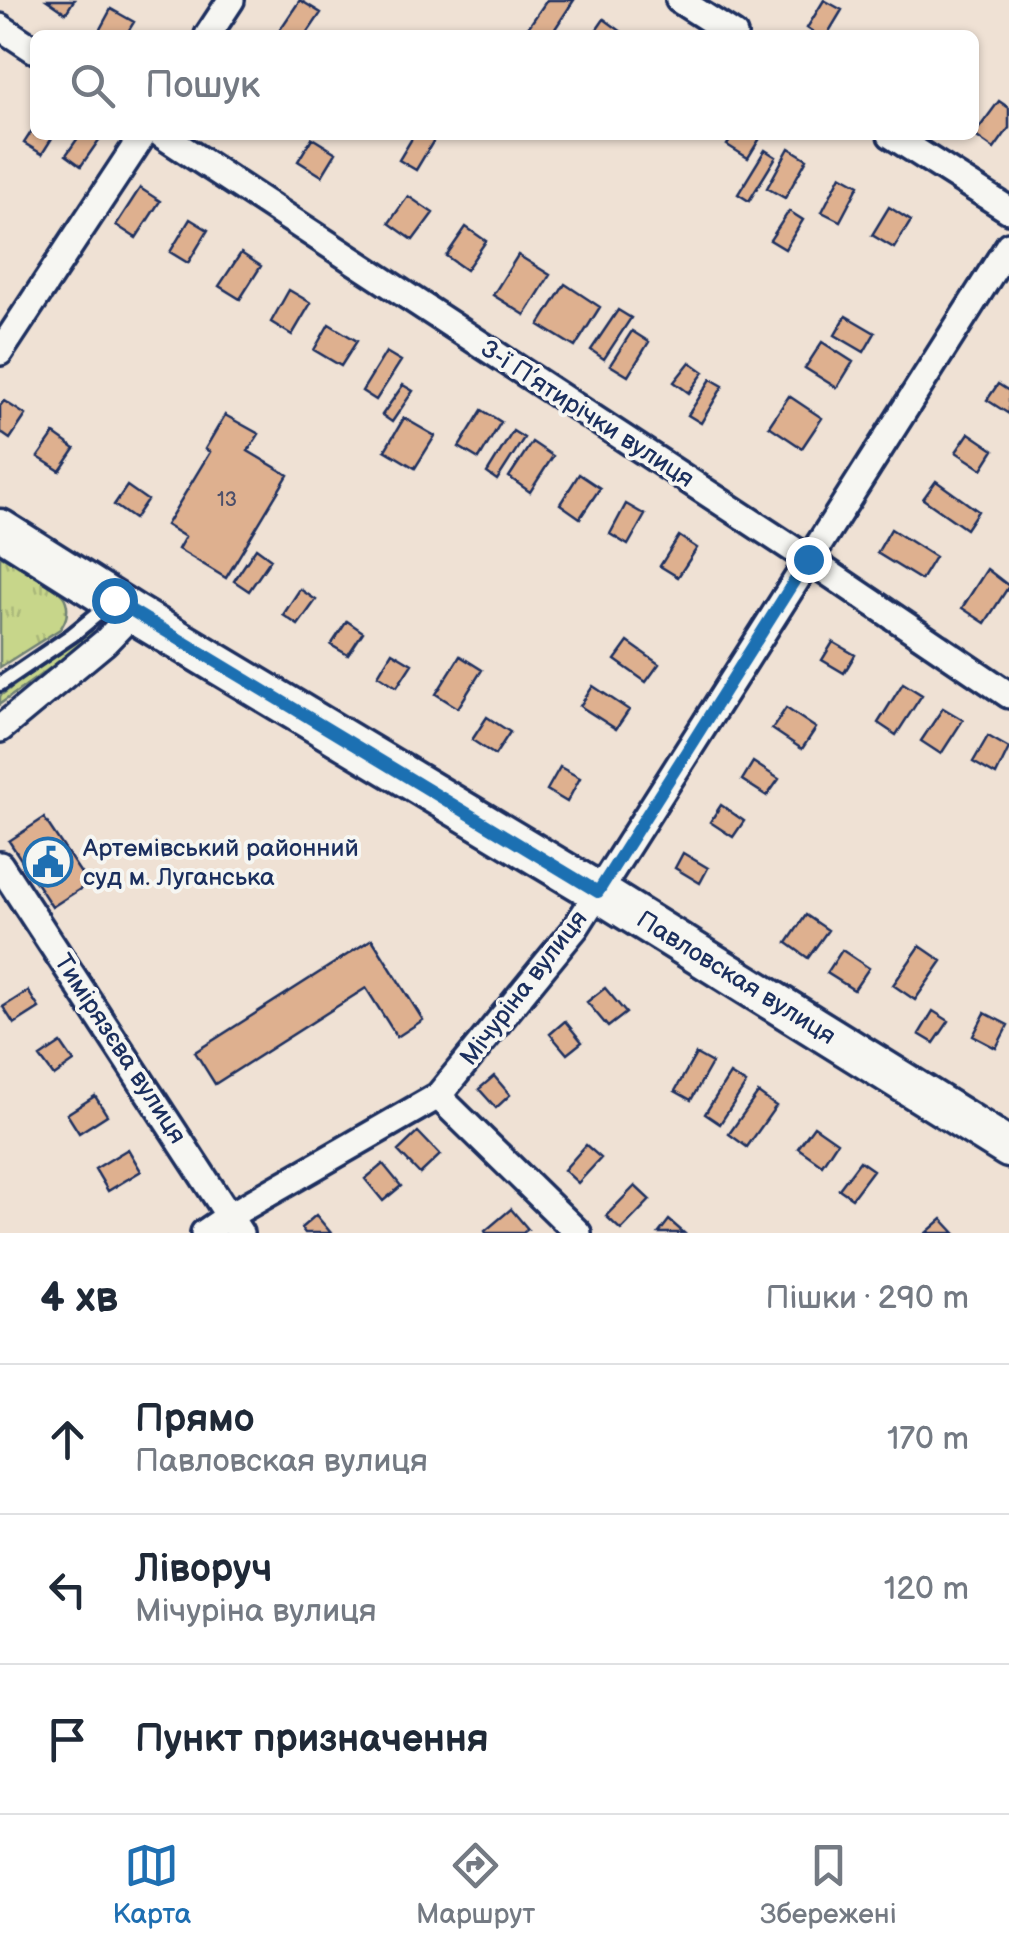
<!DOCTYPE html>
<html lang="uk">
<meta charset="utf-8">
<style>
:root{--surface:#fff;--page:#f2f2f3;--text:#1f2937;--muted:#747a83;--line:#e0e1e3;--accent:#1f6fb2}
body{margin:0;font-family:"Balsamiq Sans",sans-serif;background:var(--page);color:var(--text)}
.stop{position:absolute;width:30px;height:30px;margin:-22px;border:8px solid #1f6fb2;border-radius:50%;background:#fff}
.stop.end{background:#1f6fb2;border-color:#fff;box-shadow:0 2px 10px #0008}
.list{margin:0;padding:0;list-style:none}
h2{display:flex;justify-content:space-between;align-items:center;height:130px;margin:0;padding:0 40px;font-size:42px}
h2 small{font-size:32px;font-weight:400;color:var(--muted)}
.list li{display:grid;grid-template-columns:65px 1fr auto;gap:30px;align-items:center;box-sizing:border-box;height:150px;padding:0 40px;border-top:2px solid var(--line)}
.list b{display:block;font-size:38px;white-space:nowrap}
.list p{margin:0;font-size:32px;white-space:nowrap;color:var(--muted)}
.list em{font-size:32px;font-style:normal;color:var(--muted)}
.icon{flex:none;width:55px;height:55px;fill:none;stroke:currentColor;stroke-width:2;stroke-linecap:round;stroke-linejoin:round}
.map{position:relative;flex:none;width:1009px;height:1233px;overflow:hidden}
.search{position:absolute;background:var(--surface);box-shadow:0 2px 8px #0004;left:30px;right:30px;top:30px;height:110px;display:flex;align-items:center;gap:25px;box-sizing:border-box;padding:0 35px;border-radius:15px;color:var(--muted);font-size:38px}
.sheet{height:580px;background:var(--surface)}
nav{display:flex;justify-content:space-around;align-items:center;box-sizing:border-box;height:140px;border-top:2px solid var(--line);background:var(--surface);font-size:28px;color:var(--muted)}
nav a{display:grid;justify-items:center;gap:5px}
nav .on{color:var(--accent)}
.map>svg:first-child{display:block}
.grass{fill:url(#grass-tufts);stroke:#718274;stroke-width:2.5}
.building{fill:#deb08f;stroke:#1b2f5e;stroke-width:2.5}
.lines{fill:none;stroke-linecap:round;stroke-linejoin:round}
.lane-casing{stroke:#1b2f5e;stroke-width:20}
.street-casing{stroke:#1b2f5e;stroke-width:32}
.primary-casing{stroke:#1b2f5e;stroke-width:45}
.lane{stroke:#f6f6f2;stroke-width:12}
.street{stroke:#f6f6f2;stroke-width:25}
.primary{stroke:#f6f6f2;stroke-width:38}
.route{stroke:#1f6fb2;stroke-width:12}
.labels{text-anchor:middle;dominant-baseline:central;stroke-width:8;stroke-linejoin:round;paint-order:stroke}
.number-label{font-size:20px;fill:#4c4f6a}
.street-label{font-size:25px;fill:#1b2f5e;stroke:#f6f6f2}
.poi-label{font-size:25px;fill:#1b2f5e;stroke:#f6f6f2;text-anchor:start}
</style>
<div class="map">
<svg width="1009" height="1233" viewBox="0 0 1009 1233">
<defs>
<pattern id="grass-tufts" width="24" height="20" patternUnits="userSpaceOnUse" patternTransform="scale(2.5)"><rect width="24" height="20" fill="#c7d68a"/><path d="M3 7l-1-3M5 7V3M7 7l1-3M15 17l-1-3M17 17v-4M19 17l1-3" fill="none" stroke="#aab87a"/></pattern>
</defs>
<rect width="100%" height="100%" fill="#efe1d4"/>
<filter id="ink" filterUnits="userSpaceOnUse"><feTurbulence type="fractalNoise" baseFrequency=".01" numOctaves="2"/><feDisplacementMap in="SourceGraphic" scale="20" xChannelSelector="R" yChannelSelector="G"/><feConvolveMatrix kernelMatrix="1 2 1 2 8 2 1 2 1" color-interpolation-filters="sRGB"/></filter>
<g filter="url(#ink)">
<path class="grass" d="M0 555C13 563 58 587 64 597 70 608 67 620 60 629L0 667Z
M88 631 96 632V635L0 704V696Z"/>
<path class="building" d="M47 0H74L66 13Z
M300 0 321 13 306 35H279L277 34Z
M547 0H574L551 35H523Z
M824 0 842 10 827 35H818L807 28Z
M111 9 134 22 126 35 98 33Z
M604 19 622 32 620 35H593Z
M999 101 1009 108V128L994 149 974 135Z
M35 126V135H54L42 154 24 143Z
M80 135H92L99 140 81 166 66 155Z
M414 135H425L434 140 416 170 399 160Z
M734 135H762L748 158 727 145Z
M312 138 336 153 322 176 298 161Z
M789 148 807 159 785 198 767 188Z
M765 150 776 157 749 201 738 194Z
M841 175 859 185 840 221 822 212Z
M140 188 160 201 136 238 116 225Z
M408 196 433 213 413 240 389 223Z
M889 207 911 221 894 248 872 235Z
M789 211 803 220 785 249 770 240Z
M190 219 208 230 188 263 170 252Z
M466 227 486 241 466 270 446 256Z
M241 253 261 266 240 299 219 286Z
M518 255 550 275 525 315 493 295Z
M565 284 600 307 575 347 539 325Z
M289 290 311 303 292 335 271 322Z
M618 310 631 318 604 359 591 350Z
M846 316 875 333 864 352 835 335Z
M329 324 357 341 341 366 314 350Z
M632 331 649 342 628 376 610 365Z
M822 342 853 362 837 388 805 368Z
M386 352 401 361 376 400 362 391Z
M690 362 704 372 689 393 674 382Z
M711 379 723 386 701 423 688 415Z
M998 384 1009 391V414L987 400Z
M403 385 413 391 392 422 382 415Z
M789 396 822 418 802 448 769 426Z
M4 401 26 415 10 439 0 432V406Z
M482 410 501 422 479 459 459 447Z
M225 415 259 434 248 451 288 475 226 578 178 549 185 537 166 525 210 452 205 449Z
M404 418 435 436 415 468 385 450Z
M513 431 524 438 497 480 487 473Z
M969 433 994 450 982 469 956 452Z
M54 434 75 449 60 471 38 457Z
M532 442 553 456 530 492 509 477Z
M579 474 600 488 580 518 560 504Z
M936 481 978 511 966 529 923 499Z
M127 486 147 500 134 519 114 505Z
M626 504 645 515 628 545 610 534Z
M891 529 935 557 921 580 877 553Z
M679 536 697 548 678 577 660 566Z
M256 548 271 559 249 591 234 581Z
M987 569 1009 586 985 623 962 608Z
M300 589 316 600 298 625 283 615Z
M347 621 363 632 348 655 331 645Z
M628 642 659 664 646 682 615 660Z
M833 642 855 655 844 673 822 660Z
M392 652 412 664 397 687 378 675Z
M460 656 482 670 458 708 436 694Z
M903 683 922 695 896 735 878 723Z
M593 686 629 710 616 729 580 706Z
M786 708 816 728 802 749 772 729Z
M943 708 963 720 941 754 921 741Z
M487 717 510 732 495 755 472 740Z
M988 736 1009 748 996 775 973 762Z
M753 762 779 779 767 796 742 780Z
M560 767 580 778 567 802 547 790Z
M721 805 744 821 733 837 710 822Z
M44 818 88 884 52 907 9 841Z
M683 853 708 868 700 883 675 868Z
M806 915 828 930 808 958 787 943Z
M372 939 423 1020 397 1037 366 988 215 1084 195 1052Z
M920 946 942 961 915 1000 893 985Z
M842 950 869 968 854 990 827 973Z
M605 988 626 1013 608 1027 587 1002Z
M28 991 39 1008 14 1024 3 1007Z
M933 1011 949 1021 934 1043 919 1034Z
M985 1013 1008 1025 996 1048 973 1036Z
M565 1021 582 1042 567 1054 550 1034Z
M61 1043 74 1062 54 1076 40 1057Z
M696 1054 712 1063 691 1100 675 1091Z
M730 1074 746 1084 720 1124 705 1114Z
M494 1076 510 1095 496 1108 479 1089Z
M758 1093 776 1106 747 1147 729 1134Z
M95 1096 107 1115 79 1133 67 1114Z
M814 1126 837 1142 822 1165 798 1148Z
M418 1132 440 1155 420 1174 398 1151Z
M586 1145 601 1158 578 1183 564 1170Z
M128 1149 141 1171 108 1191 95 1169Z
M860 1161 873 1170 852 1198 839 1189Z
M383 1164 401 1186 383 1201 365 1179Z
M635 1186 650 1200 621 1230 606 1216Z
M511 1209 528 1229 523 1233H486L485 1231Z
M316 1215 331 1233H305L301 1228Z
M942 1219 955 1233H926Z
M669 1220 684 1233H659Z"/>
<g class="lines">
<g class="lane-casing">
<path id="lane" d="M0 684 72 635 111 603"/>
</g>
<g class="street-casing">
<path id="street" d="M679 0 734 35
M0 27 35 50
M208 35 231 0
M162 135 808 559 1009 695
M891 135 1009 210
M0 352 143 135
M0 729 105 642 133 613
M0 865 240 1233
M438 1096 578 1233
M204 1233 229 1216 438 1096 576 927 1009 245"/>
</g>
<g class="primary-casing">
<path id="primary" d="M0 529 133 613 598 892 1009 1148"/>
</g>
<use href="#lane" class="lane"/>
<use href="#street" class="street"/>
<use href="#primary" class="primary"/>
</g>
</g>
<g class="lines" filter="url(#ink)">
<path class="route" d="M114 600 598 892 808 559"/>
</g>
<defs>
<g id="civic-ring" transform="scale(2.5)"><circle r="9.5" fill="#f6f6f2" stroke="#1f6fb2" stroke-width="1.5"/><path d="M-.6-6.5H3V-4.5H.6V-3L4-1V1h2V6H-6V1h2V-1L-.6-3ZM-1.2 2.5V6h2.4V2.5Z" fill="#1f6fb2"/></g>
</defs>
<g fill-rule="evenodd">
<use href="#civic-ring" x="48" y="862"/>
</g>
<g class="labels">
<g class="number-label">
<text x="227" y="500">13</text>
</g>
<g class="street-label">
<text transform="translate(587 414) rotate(33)">3-ї П’ятирічки вулиця</text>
<text transform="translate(736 978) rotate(32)">Павловская вулиця</text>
<text transform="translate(524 988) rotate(-52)">Мічуріна вулиця</text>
<text transform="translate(120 1049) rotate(57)">Тимірязєва вулиця</text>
</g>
<g class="poi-label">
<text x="83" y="848">Артемівський районний<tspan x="83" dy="29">суд м. Луганська</tspan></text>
</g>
</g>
</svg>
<div class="stop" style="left:114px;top:600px"></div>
<div class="stop end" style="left:808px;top:559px"></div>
<div class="search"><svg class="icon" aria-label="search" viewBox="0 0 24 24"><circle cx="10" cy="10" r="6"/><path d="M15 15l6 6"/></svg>Пошук</div>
</div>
<section class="sheet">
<h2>4 хв<small>Пішки · 290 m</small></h2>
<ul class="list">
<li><svg class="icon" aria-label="ahead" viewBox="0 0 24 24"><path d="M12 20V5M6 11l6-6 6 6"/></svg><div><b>Прямо</b><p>Павловская вулиця</p></div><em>170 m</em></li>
<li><svg class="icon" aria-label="left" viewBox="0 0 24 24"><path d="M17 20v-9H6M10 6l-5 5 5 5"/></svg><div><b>Ліворуч</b><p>Мічуріна вулиця</p></div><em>120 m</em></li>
<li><svg class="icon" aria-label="arrive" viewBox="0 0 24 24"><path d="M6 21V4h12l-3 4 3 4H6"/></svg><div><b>Пункт призначення</b></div></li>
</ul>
</section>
<nav>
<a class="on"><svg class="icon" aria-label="map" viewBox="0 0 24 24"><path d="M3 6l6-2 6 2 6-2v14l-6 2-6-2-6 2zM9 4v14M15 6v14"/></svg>Карта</a>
<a><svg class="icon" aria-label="directions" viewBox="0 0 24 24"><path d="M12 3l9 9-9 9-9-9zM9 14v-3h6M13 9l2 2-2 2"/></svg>Маршрут</a>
<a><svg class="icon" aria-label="saved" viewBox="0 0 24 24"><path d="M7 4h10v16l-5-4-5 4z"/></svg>Збережені</a>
</nav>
